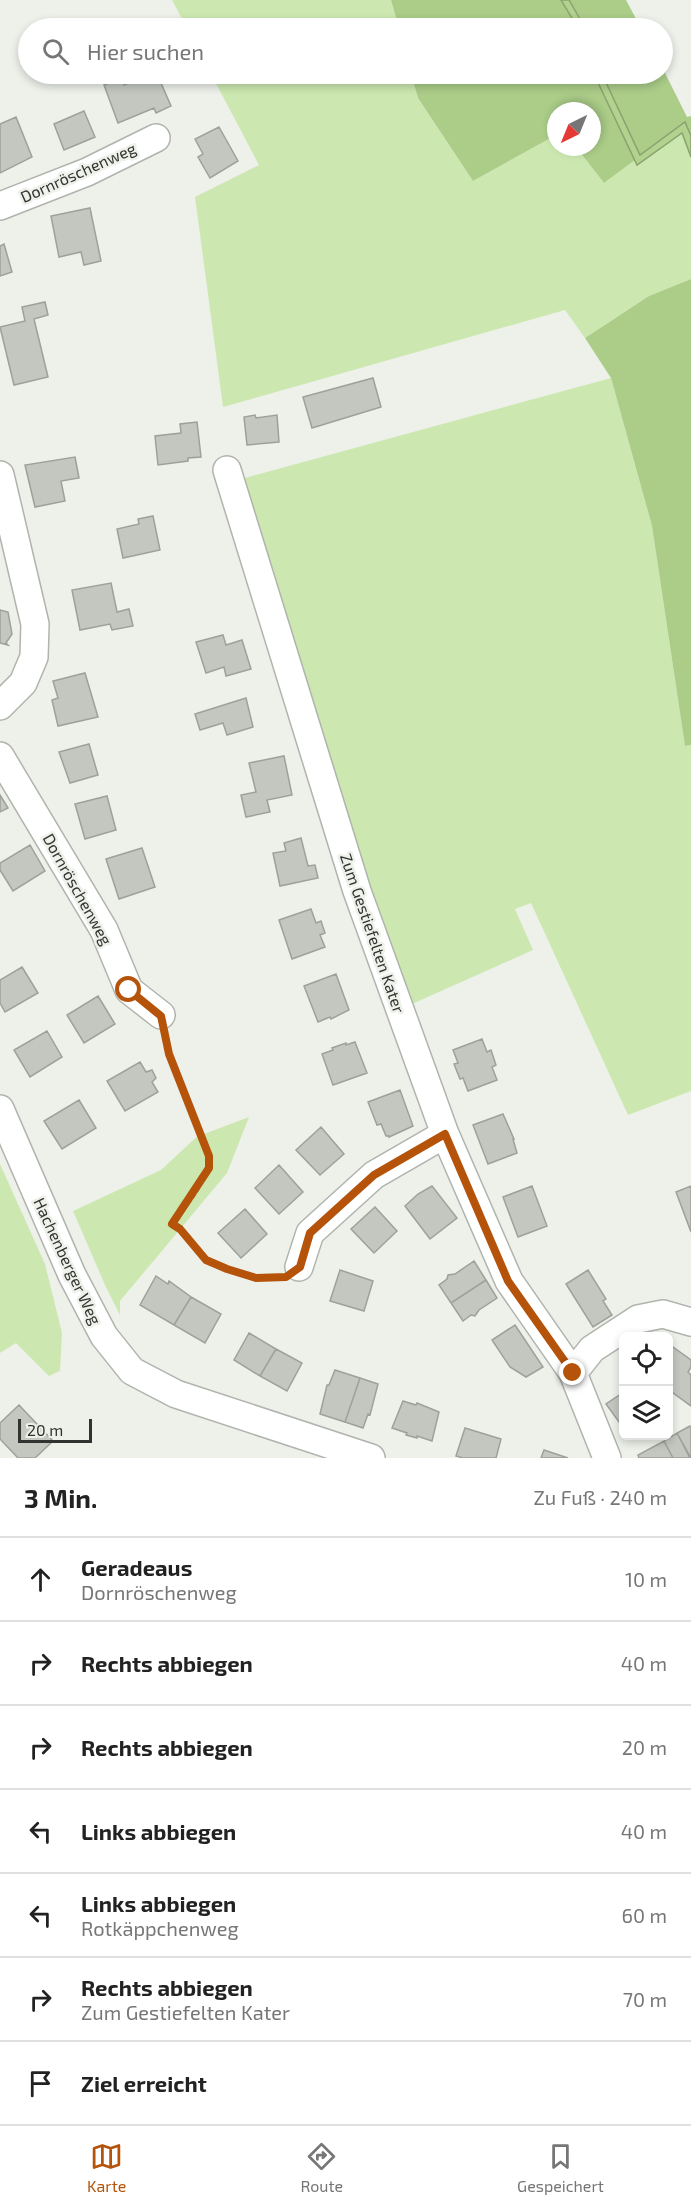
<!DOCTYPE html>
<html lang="de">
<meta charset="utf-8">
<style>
:root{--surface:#fff;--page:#f2f2f2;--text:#222;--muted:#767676;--line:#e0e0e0;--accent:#b45309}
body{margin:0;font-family:"Exo 2",sans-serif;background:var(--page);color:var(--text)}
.controls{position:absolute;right:18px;bottom:18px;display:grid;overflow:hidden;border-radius:9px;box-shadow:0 3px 9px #0003}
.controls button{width:54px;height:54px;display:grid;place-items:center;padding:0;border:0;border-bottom:2px solid var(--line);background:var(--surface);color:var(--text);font:30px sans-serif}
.compass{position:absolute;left:547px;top:102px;width:54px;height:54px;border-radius:50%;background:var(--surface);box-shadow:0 3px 9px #0003;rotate:223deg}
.scale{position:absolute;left:18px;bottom:15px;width:74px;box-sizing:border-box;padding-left:6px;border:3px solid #313330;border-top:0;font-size:16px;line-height:21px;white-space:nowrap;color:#313330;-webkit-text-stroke:4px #edf1ea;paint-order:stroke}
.stop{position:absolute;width:18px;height:18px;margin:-14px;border:4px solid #b45309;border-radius:50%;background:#fff}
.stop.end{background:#b45309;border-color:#fff;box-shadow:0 2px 6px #0008}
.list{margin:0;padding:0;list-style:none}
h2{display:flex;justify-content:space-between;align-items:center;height:78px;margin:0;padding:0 24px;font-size:26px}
h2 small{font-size:20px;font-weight:400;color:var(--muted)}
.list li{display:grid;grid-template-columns:39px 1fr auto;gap:18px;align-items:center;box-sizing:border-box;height:84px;padding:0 24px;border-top:2px solid var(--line)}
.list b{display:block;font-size:22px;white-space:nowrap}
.list p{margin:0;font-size:20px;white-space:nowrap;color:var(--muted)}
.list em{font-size:20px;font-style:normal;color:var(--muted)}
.icon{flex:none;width:33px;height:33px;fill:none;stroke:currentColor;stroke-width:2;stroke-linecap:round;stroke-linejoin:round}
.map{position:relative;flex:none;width:691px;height:1458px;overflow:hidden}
.search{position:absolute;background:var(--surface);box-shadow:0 3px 9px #0003;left:18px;right:18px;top:18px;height:66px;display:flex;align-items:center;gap:15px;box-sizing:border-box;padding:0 21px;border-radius:33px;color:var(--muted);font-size:22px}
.sheet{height:666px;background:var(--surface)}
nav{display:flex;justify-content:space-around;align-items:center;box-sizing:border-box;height:84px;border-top:2px solid var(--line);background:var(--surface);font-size:16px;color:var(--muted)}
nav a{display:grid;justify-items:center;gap:3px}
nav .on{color:var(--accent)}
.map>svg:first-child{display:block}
.green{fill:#cce8b0}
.forest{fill:#abcd88}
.water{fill:#b1d38d;stroke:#8ba371;stroke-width:1.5}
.building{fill:#c3c7c0;stroke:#9ea19b;stroke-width:1.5}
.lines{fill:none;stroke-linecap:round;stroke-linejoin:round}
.minor-casing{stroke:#b0b4ad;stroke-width:30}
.path{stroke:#a6aaa4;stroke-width:4;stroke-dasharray:4.5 3;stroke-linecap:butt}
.minor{stroke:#fff;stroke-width:27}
.route{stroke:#b45309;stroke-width:8}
.labels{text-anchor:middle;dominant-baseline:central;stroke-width:5;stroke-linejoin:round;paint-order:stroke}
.street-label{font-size:16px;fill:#313330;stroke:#edf1ea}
</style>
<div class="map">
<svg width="691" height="1458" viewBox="0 0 691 1458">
<rect width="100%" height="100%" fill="#edf1ea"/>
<path class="green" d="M172 0H391L399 28H187Z
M211 74H411L418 98 473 181 556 135V147H576L604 183 635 160 637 165 682 132 691 157V279L649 296 585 338 565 310 223 407 195 197 259 165Z
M611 378 652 526 685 746 691 745V1091L628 1115 531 903 515 909 533 950 412 1004 365 877 241 479Z
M249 1117 227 1173 120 1301V1315L105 1285 73 1211 161 1170 203 1131 204 1134Z
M0 1164 45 1264 62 1333 60 1371 49 1376 16 1343 0 1353Z"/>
<path class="forest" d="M391 0H561L578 28H399Z
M569 0H626L641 28H585Z
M663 69 687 117 691 116V136L685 122 640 156 602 74H662Z
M411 74H594L635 160 604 183 576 147H592V111H556V135L473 181 418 98Z
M691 279V745L685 746 652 526 611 378 585 338 649 296Z"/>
<path class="water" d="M561 0H569L585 28H578Z
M594 74H602L640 155 685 122 691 136V157L682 133 637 165Z"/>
<path class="building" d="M151 74H157L171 106 156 113 154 108 118 123 104 85 122 78 124 85Z
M84 111 95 137 64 150 54 124Z
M16 117 32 157 0 173V124Z
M219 127 238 161 210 178 198 157 203 154 195 139Z
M90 208 101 261 84 265 81 252 59 257 51 216Z
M4 244 12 272 0 276V246Z
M45 302 48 315 34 319 48 377 14 385 0 327 25 321 22 307Z
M373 378 381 407 312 428 303 397Z
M255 415 256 418 277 415 279 442 247 445 244 417Z
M197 422 201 457 188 458V461L158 465 155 436 181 433 180 424Z
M75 457 79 478 61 481 65 501 35 507 25 465Z
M153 516 160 550 123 558 117 529 139 524 138 519Z
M111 583 117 612 129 609 133 626 112 630 110 624 80 630 72 590Z
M0 610 8 612 12 634 6 643 8 645 0 643Z
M223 635 226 645 242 640 251 669 226 676 224 667 206 673 196 642Z
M85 673 98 717 58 726 52 700 58 698 53 681Z
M246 698 253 727 227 735 223 723 200 730 195 714Z
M89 744 98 775 70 783 59 752Z
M284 756 292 795 267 800 270 812 246 817 241 795 256 792 249 763Z
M0 795 8 808 0 812Z
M107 796 116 830 85 839 75 804Z
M301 838 308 866 315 865 318 878 280 886 273 853 286 851 284 843Z
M30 845 45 871 13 891 0 870V863Z
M142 848 155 887 119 899 106 859Z
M311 909 316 923 321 921 325 933 320 935 325 947 292 959 279 920Z
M22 967 38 993 5 1012 0 1003V980Z
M336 974 349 1010 331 1019 330 1017 318 1022 304 986Z
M98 996 115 1024 84 1043 67 1015Z
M47 1031 62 1057 30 1077 14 1050Z
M482 1039 487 1052 491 1050 496 1065 492 1067 497 1080 468 1091 463 1078 460 1079 454 1064 458 1063 453 1050Z
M355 1042 367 1073 333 1085 322 1054 333 1050 332 1048 346 1043V1045Z
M140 1062 146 1072 152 1070 156 1078 152 1082 158 1092 125 1111 107 1081Z
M400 1090 413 1126 389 1137V1136H386L381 1124 377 1125 368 1102Z
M79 1100 96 1128 62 1149 44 1121Z
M503 1114 514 1139H513L517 1153 488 1164 473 1125Z
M321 1127 344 1154 320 1175 296 1150Z
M279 1165 303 1192 279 1214 255 1188Z
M432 1186 457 1218 430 1239 405 1206 418 1194Z
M532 1186 547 1226 518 1237 503 1197Z
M691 1186V1232L676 1192Z
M375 1207 397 1231 374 1253 351 1229Z
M245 1209 267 1234 241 1258 218 1233Z
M474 1261 486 1280 451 1303 439 1285 447 1279 448 1275 455 1274Z
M340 1270 373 1281 364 1311 330 1301Z
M588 1270 606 1299 603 1301 612 1315 593 1327 566 1284Z
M156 1276 168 1284 169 1281 191 1297 174 1325 140 1305Z
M486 1280 497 1298 479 1310 475 1316 471 1315 463 1321 451 1303Z
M191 1297 221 1314 205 1343 174 1325Z
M515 1325 543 1367 526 1377 510 1367 492 1340Z
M249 1333 276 1349 260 1376 234 1360Z
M673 1347 691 1360V1367L688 1372 691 1375V1406L673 1393 668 1397V1353Z
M276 1349 302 1363 287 1391 260 1376Z
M335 1370 360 1378 345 1422 320 1414 327 1385H329Z
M360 1378 378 1384 370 1415 368 1414 363 1428 345 1422Z
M624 1392V1429L606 1404Z
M403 1401 416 1405 417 1403 439 1412 432 1441 417 1436V1438L406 1435 407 1433 392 1428Z
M19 1405 53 1441 35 1458H18L0 1439V1423Z
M690 1426 691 1427V1458L677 1433Z
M465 1428 501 1439 496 1458H463L456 1456Z
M677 1433 690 1458H673L664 1441Z
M664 1441 673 1458H639L638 1455Z
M544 1450 568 1458H541Z"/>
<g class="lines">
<g class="minor-casing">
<path id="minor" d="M0 206 87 172 156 138
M227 470 357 891 445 1134 509 1281 573 1373 607 1458
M0 475 35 624 34 657 23 683 0 706
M0 756 104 930 129 990 161 1015
M0 1109 72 1275 104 1336 132 1371 176 1394 371 1458
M299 1267 310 1233 374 1175 445 1134
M573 1373 592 1349 638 1319 663 1314 691 1322"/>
</g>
<path class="path" d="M166 1040 169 1054 209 1156C209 1181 186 1205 172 1224 187 1232 192 1248 205 1259 221 1273 258 1278 278 1277"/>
<use href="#minor" class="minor"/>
</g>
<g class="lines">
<path class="route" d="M129 990 161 1016 169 1054 209 1156V1168L172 1224 180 1229 206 1260 227 1269 256 1278 286 1277 300 1267 310 1233 374 1175 445 1134 508 1281 573 1373"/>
</g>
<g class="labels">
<g class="street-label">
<text transform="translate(78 172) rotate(-24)">Dornröschenweg</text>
<text transform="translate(78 889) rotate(61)">Dornröschenweg</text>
<text transform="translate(373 933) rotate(71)">Zum Gestiefelten Kater</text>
<text transform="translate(68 1261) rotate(65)">Hachenberger Weg</text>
</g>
</g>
</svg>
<div class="controls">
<button><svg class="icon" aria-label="locate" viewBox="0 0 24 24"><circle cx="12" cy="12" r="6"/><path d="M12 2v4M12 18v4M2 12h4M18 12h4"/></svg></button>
<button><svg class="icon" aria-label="layers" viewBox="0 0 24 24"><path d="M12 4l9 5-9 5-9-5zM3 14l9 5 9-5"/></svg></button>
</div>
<svg class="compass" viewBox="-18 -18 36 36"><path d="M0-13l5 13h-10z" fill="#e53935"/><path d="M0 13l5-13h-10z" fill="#767676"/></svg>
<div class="scale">20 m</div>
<div class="stop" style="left:129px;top:990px"></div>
<div class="stop end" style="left:573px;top:1373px"></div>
<div class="search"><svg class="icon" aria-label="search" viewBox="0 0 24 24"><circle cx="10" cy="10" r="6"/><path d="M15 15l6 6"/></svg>Hier suchen</div>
</div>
<section class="sheet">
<h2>3 Min.<small>Zu Fuß · 240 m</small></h2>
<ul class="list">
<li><svg class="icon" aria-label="ahead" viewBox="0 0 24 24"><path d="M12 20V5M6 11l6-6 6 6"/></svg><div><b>Geradeaus</b><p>Dornröschenweg</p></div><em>10 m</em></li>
<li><svg class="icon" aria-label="right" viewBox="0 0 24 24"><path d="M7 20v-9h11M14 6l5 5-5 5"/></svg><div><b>Rechts abbiegen</b></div><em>40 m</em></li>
<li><svg class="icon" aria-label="right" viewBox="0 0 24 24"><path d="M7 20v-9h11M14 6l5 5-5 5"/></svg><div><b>Rechts abbiegen</b></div><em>20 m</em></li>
<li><svg class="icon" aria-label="left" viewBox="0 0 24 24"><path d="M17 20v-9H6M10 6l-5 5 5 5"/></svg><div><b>Links abbiegen</b></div><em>40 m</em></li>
<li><svg class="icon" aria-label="left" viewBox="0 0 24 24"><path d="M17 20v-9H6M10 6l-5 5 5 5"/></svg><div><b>Links abbiegen</b><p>Rotkäppchenweg</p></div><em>60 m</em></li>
<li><svg class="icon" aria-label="right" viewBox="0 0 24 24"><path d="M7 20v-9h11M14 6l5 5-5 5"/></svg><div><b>Rechts abbiegen</b><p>Zum Gestiefelten Kater</p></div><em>70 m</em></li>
<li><svg class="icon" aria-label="arrive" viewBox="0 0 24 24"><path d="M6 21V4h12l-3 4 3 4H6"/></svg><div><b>Ziel erreicht</b></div></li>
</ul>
</section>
<nav>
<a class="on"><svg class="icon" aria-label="map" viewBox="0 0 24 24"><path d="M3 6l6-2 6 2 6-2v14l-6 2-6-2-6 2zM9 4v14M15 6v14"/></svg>Karte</a>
<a><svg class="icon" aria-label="directions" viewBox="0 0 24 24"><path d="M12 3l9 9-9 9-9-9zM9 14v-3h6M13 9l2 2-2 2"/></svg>Route</a>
<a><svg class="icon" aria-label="saved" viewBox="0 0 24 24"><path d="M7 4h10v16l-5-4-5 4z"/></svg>Gespeichert</a>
</nav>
